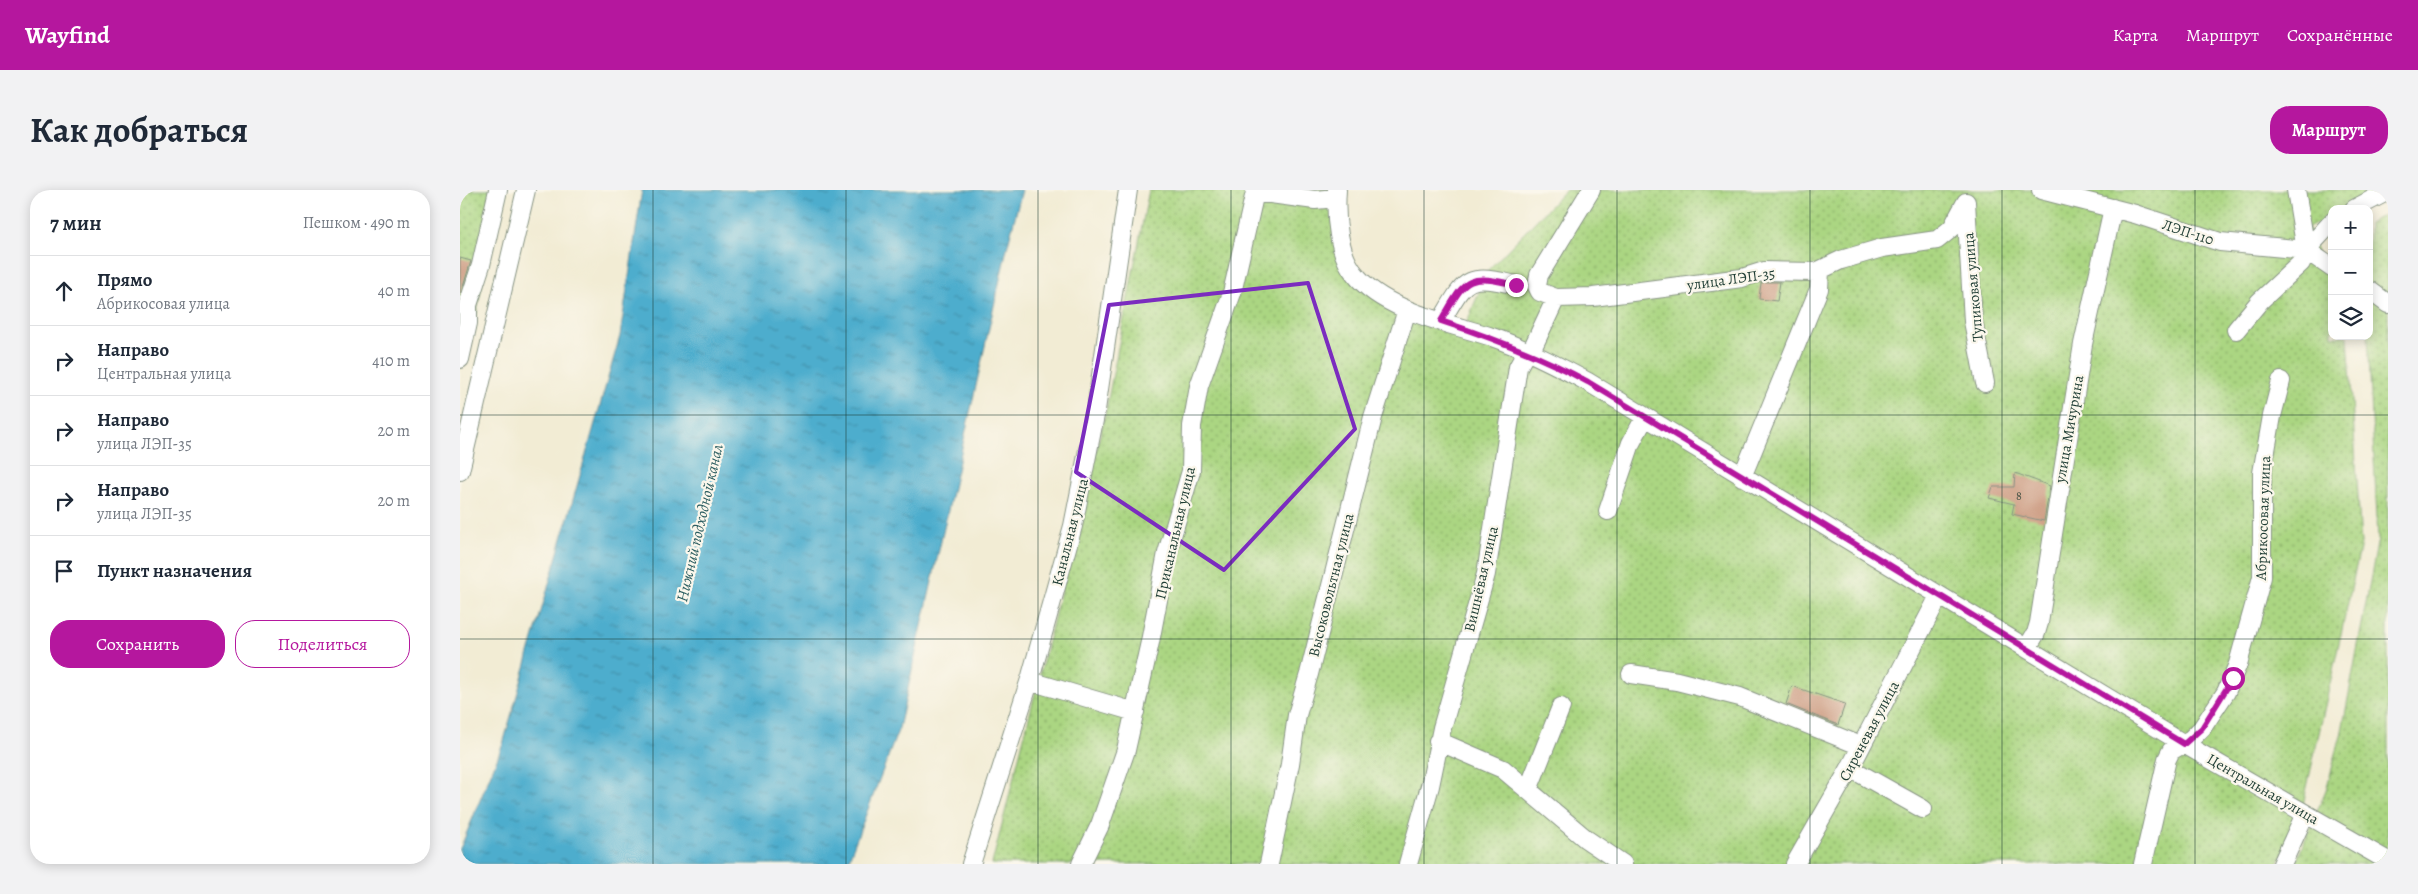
<!DOCTYPE html>
<html lang="ru">
<meta charset="utf-8">
<style>
:root{--surface:#fff;--page:#f2f2f3;--text:#1f2937;--muted:#747a83;--line:#e0e1e3;--accent:#b5179e}
body{margin:0;font-family:Alegreya,serif;background:var(--page);color:var(--text)}
.controls{position:absolute;right:15px;top:15px;display:grid;overflow:hidden;border-radius:10px;box-shadow:0 2px 12px #0003}
.controls button{width:45px;height:45px;display:grid;place-items:center;padding:0;border:0;border-bottom:1px solid var(--line);background:var(--surface);color:var(--text);font:25px sans-serif}
.stop{position:absolute;width:15px;height:15px;margin:-11px;border:4px solid #b5179e;border-radius:50%;background:#fff}
.stop.end{background:#b5179e;border-color:#fff;box-shadow:0 1px 5px #0008}
.list{margin:0;padding:0;list-style:none}
h2{display:flex;justify-content:space-between;align-items:center;height:65px;margin:0;padding:0 20px;font-size:21px}
h2 small{font-size:16px;font-weight:400;color:var(--muted)}
.list li{display:grid;grid-template-columns:32px 1fr auto;gap:15px;align-items:center;box-sizing:border-box;height:70px;padding:0 20px;border-top:1px solid var(--line)}
.list b{display:block;font-size:19px;white-space:nowrap}
.list p{margin:0;font-size:16px;white-space:nowrap;color:var(--muted)}
.list em{font-size:16px;font-style:normal;color:var(--muted)}
.actions{display:flex;gap:10px;padding:15px 20px}
.actions a{flex:1;padding:11px 0;border:1px solid var(--accent);border-radius:20px;text-align:center;font-size:18px;color:var(--accent)}
.actions .main{background:var(--accent);color:#fff}
.icon{flex:none;width:28px;height:28px;fill:none;stroke:currentColor;stroke-width:2;stroke-linecap:round;stroke-linejoin:round}
.map{position:relative;flex:none;width:1928px;height:674px;overflow:hidden;border-radius:20px}
header{display:flex;align-items:center;gap:30px;box-sizing:border-box;height:70px;padding:0 25px;background:var(--accent);color:#fff}
header strong{font-size:24px}
nav{display:flex;gap:28px;margin-inline-start:auto;font-size:18px}
.intro{display:flex;align-items:center;justify-content:space-between;box-sizing:border-box;height:120px;padding:0 30px}
h1{margin:0;font-size:35px}
.button{padding:12px 22px;border-radius:20px;background:var(--accent);color:#fff;font-size:18px;font-weight:700}
main{display:flex;gap:30px;padding:0 30px}
aside{flex:1;background:var(--surface);border-radius:20px;box-shadow:0 2px 12px #0003}
.map>svg:first-child{display:block}
.garden{fill:url(#garden-dots);stroke:#658a5b}
.water{fill:url(#water-ripples);stroke:#367580}
.building{fill:#cb987e}
.lines{fill:none;stroke-linecap:round;stroke-linejoin:round}
.minor-casing{stroke:#889484;stroke-width:20}
.minor{stroke:#fff;stroke-width:18}
.route{stroke:#b5179e;stroke-width:6}
.marked{fill:none;stroke:#7b2cbf;stroke-width:4;stroke-linejoin:round}
.grid{fill:none;stroke:#1f3d34;stroke-width:1;stroke-opacity:0.55}
.labels{text-anchor:middle;dominant-baseline:central;stroke-width:4.5;stroke-linejoin:round;paint-order:stroke}
.number-label{font-size:12px;fill:#4a5446}
.street-label{font-size:15px;fill:#1f3d34;stroke:#fbf7ec}
.water-label{font-size:16px;font-style:italic;fill:#2d5f62;stroke:#fbf7ec}
</style>
<header>
<strong>Wayfind</strong>
<nav><a>Карта</a><a>Маршрут</a><a>Сохранённые</a></nav>
</header>
<div class="intro"><h1>Как добраться</h1><a class="button">Маршрут</a></div>
<main>
<aside>
<h2>7 мин<small>Пешком · 490 m</small></h2>
<ul class="list">
<li><svg class="icon" aria-label="ahead" viewBox="0 0 24 24"><path d="M12 20V5M6 11l6-6 6 6"/></svg><div><b>Прямо</b><p>Абрикосовая улица</p></div><em>40 m</em></li>
<li><svg class="icon" aria-label="right" viewBox="0 0 24 24"><path d="M7 20v-9h11M14 6l5 5-5 5"/></svg><div><b>Направо</b><p>Центральная улица</p></div><em>410 m</em></li>
<li><svg class="icon" aria-label="right" viewBox="0 0 24 24"><path d="M7 20v-9h11M14 6l5 5-5 5"/></svg><div><b>Направо</b><p>улица ЛЭП-35</p></div><em>20 m</em></li>
<li><svg class="icon" aria-label="right" viewBox="0 0 24 24"><path d="M7 20v-9h11M14 6l5 5-5 5"/></svg><div><b>Направо</b><p>улица ЛЭП-35</p></div><em>20 m</em></li>
<li><svg class="icon" aria-label="arrive" viewBox="0 0 24 24"><path d="M6 21V4h12l-3 4 3 4H6"/></svg><div><b>Пункт назначения</b></div></li>
</ul>
<div class="actions"><a class="main">Сохранить</a><a>Поделиться</a></div>
</aside>
<div class="map">
<svg width="1928" height="674" viewBox="0 0 1928 674">
<defs>
<pattern id="garden-dots" width="8" height="8" patternUnits="userSpaceOnUse" patternTransform="scale(1.25)"><rect width="8" height="8" fill="#abd682"/><path d="M2 2h.1M6 6h.1" fill="none" stroke="#8baf6b" stroke-width="1.8" stroke-linecap="round"/></pattern>
<pattern id="water-ripples" width="26" height="14" patternUnits="userSpaceOnUse" patternTransform="scale(1.25)"><rect width="26" height="14" fill="#4eadcd"/><path d="M2 4q2-2 4 0t4 0M15 11q2-2 4 0t4 0" fill="none" stroke="#408ea7"/></pattern>
</defs>
<rect width="100%" height="100%" fill="#fbf7ec"/>
<filter id="ink" filterUnits="userSpaceOnUse"><feTurbulence type="fractalNoise" baseFrequency=".02" numOctaves="2"/><feDisplacementMap in="SourceGraphic" scale="10" xChannelSelector="R" yChannelSelector="G"/><feConvolveMatrix kernelMatrix="1 2 1 2 8 2 1 2 1" color-interpolation-filters="sRGB"/></filter>
<filter id="wash" filterUnits="userSpaceOnUse"><feTurbulence type="fractalNoise" baseFrequency=".0096" numOctaves="4" result="noise"/><feDisplacementMap in="SourceGraphic" scale="20" xChannelSelector="R" yChannelSelector="G"/><feGaussianBlur stdDeviation="1.12" result="paint"/><feColorMatrix in="noise" values="0 0 0 0 0 0 0 0 0 0 0 0 0 0 0 0 0 1.4 0 .05"/><feComposite in="paint" operator="in"/></filter>
<g filter="url(#wash)">
<rect width="100%" height="100%" fill="#f2ecd4"/>
<path class="garden" d="M0 0H38L17 122 0 175Z
M689 0H882L892 88 946 129 1001 147 1028 80 1106 0H1922L1885 19H1872V26L1848 38 1872 100V146H1888L1901 354 1839 633 1818 674H532L644 230Z
M1928 23V674H1835L1866 600 1881 546 1918 349 1908 146 1909 33Z"/>
<path class="water" d="M182 0H562L547 58 439 538 387 674H0V659L43 554 160 146Z"/>
<g id="blocks">
<path class="building" d="M0 68 11 71 1 103H0Z
M1306 92H1320L1317 111 1299 109 1301 93Z
M1555 283 1590 296 1584 331 1552 324 1554 314 1529 308 1533 297H1554Z
M1332 496 1385 514 1378 535 1326 514Z"/>
</g>
</g>
<g filter="url(#ink)">
<use href="#blocks" fill-opacity="0" stroke="#889484" stroke-width="1"/>
<g class="lines">
<g class="minor-casing">
<path id="minor" d="M877 0C875 26 878 64 895 84 924 121 989 133 1032 147 1066 159 1097 175 1128 192L1724 554 1928 671
M1131 0 1079 85 1077 96 1080 102 1096 108 1133 107 1282 88 1304 81 1356 82 1381 70 1422 58 1477 50 1492 38 1506 12
M1581 0 1675 24 1760 52 1846 60 1872 78
M1506 12 1513 131 1525 193
M1894 19 1928 1
M1846 60 1872 32
M1909 100 1928 114
M981 131C1006 89 1005 83 1056 95
M1776 140 1800 111 1841 73 1846 60 1836 0
M0 169 8 133V115L21 75 38 0
M0 281 66 0
M1282 287 1359 99 1360 81
M1148 321 1171 253 1185 227
M1567 458 1576 443 1579 433 1623 154 1653 18
M1171 484 1217 491 1280 507 1401 556
M570 491 675 522
M978 551 1043 579 1126 649 1163 674
M1390 578 1463 619
M1068 600 1101 517
M511 674 571 486 613 336 636 220 668 0
M621 674 640 635 666 560 690 452 707 363 731 281 732 236 739 196 772 103 795 2 855 10 876 8
M809 674 830 574 837 525 849 484 913 227 947 120
M948 674 970 596 982 538 1026 384 1058 177 1063 168 1074 155 1096 108
M1335 674 1390 578 1479 406
M1683 674 1707 569 1711 561 1731 549 1742 538 1766 502 1778 474 1802 387V283L1812 226 1821 191
M1822 674 1845 624"/>
</g>
<use href="#minor" class="minor"/>
</g>
</g>
<g class="lines" filter="url(#ink)">
<path class="route" d="M1056 95C1005 83 1006 89 981 131 1033 148 1081 166 1128 192L1724 554 1742 538 1773 488"/>
</g>
<path class="marked" d="M848 93 895 239 764 380 616 282 649 115Z"/>
<path class="grid" d="M193 0V674M386 0V674M578 0V674M771 0V674M964 0V674M1157 0V674M1350 0V674M1542 0V674M1735 0V674M0 225H1928M0 449H1928"/>
<g class="labels">
<g class="number-label">
<text x="1559" y="306">8</text>
</g>
<g class="street-label">
<text transform="translate(1728 42) rotate(18)">ЛЭП-110</text>
<text transform="translate(1271 89) rotate(-8)">улица ЛЭП-35</text>
<text transform="translate(1513 97) rotate(-95)">Тупиковая улица</text>
<text transform="translate(1609 239) rotate(-80)">улица Мичурина</text>
<text transform="translate(1803 328) rotate(-88)">Абрикосовая улица</text>
<text transform="translate(610 342) rotate(-76)">Канальная улица</text>
<text transform="translate(715 343) rotate(-77)">Приканальная улица</text>
<text transform="translate(1021 389) rotate(-77)">Вишнёвая улица</text>
<text transform="translate(871 395) rotate(-76)">Высоковольтная улица</text>
<text transform="translate(1409 541) rotate(-62)">Сиреневая улица</text>
<text transform="translate(1803 599) rotate(30)">Центральная улица</text>
</g>
<g class="water-label">
<text transform="translate(240 333) rotate(-77)">Нижний подходной канал</text>
</g>
</g>
</svg>
<div class="controls">
<button>+</button>
<button>−</button>
<button><svg class="icon" aria-label="layers" viewBox="0 0 24 24"><path d="M12 4l9 5-9 5-9-5zM3 14l9 5 9-5"/></svg></button>
</div>
<div class="stop" style="left:1773px;top:488px"></div>
<div class="stop end" style="left:1056px;top:95px"></div>
</div>
</main>
